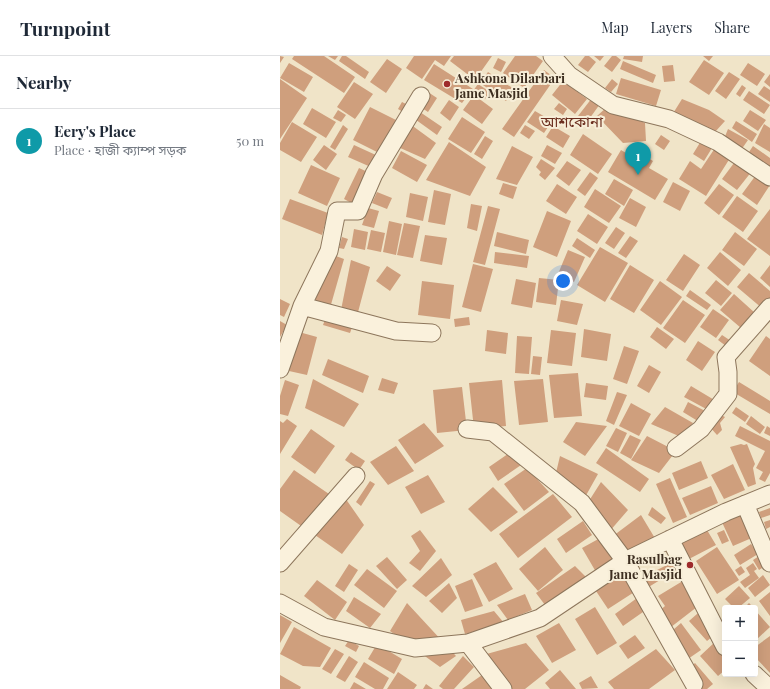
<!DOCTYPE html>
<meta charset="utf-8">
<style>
:root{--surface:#fff;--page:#f6f6f7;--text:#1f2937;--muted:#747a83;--line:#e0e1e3;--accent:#d93025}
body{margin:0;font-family:"Playfair Display","Noto Sans Bengali",serif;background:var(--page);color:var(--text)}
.controls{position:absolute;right:12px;bottom:12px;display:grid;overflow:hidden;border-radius:4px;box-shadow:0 4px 16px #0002}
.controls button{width:36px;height:36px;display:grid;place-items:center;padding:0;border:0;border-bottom:1px solid var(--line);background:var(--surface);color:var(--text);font:20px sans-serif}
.you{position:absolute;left:283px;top:225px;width:14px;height:14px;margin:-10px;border:3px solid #fff;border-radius:50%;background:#1a73e8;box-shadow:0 0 0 6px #1a73e833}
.badge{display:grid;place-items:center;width:26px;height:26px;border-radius:50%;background:var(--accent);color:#fff;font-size:13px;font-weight:700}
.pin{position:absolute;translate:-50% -33px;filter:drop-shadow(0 1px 2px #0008)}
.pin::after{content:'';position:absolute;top:21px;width:14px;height:12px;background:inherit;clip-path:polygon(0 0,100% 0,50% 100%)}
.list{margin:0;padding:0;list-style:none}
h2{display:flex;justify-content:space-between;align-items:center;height:52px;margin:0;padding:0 16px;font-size:17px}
h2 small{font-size:13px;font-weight:400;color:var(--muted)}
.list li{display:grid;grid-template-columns:26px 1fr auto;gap:12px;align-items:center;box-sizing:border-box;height:64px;padding:0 16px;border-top:1px solid var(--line)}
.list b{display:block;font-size:15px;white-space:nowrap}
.list p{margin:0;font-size:13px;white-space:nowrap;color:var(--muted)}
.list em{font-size:13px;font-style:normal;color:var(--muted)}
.map{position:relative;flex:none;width:490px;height:633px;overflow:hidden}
header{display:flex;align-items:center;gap:24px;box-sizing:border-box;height:56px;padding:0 20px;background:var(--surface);border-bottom:1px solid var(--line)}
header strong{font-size:19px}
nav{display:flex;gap:22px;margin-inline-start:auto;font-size:14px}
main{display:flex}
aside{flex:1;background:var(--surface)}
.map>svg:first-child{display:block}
.building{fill:#cf9f7d}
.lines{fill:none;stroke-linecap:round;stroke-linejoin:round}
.minor-casing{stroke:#8d765c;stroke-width:19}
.minor{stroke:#faf1dc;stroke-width:17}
.poi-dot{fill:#9e2a2b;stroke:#f7eed8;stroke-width:1.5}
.labels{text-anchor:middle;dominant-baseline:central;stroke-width:4;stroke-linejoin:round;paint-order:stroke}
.poi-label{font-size:13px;font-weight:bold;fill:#3d2e20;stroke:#f7eed8;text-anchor:start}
.quarter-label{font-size:15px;fill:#6b2e1e;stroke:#f7eed8}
</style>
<header>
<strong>Turnpoint</strong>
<nav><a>Map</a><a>Layers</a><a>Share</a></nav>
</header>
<main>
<aside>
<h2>Nearby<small></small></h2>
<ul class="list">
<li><span class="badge" style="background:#0f9aa8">1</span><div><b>Eery's Place</b><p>Place · হাজী ক্যাম্প সড়ক</p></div><em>50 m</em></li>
</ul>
</aside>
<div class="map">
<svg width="490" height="633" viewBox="0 0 490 633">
<rect width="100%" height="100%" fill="#f0e4c8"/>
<path class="building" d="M0 0 4 1 0 7Z
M14 0H44L75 21 64 37 12 3Z
M48 0H58L55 4Z
M62 0H66L89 16 85 23 59 5Z
M134 0H171L164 10 155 4 142 23 126 12Z
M174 0H212L195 24 170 5Z
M235 0H256L263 5 244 32 223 17Z
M305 0H309L316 6 308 16 298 9Z
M314 0H324L320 5Z
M332 0H336L341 4 332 16 324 10Z
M344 0H363L362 6 343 3Z
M423 0H433L429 5Z
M218 2 226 6 221 16 213 12Z
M107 3 122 13 106 37 90 26Z
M424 4 444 17 429 39 409 26Z
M343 5 376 19 373 27 340 13Z
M9 7 33 21 24 36 0 22Z
M468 7 485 18 477 30 460 19Z
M154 8 193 33 182 47 144 24Z
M393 9 395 25 384 26 382 10Z
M264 14 275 22 234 81 222 73Z
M208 16 234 33 226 45 200 27Z
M449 16 460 23 446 43 435 35Z
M490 18V31L484 26Z
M341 22 381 34 376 50 336 38Z
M0 23 27 42 0 83Z
M332 23 338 28 331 36 325 32Z
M283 25 307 43 295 58 272 39Z
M74 26 93 38 75 63 57 51Z
M198 28 210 36 205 43 193 35Z
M462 29 466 32 460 41 456 38Z
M484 30 490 34V46L478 38Z
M469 35 490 49 484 58 463 44Z
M148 36 157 42 148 56 139 50Z
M194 39 213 53 202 68 183 54Z
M312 42 320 48 307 66 298 60Z
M402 43 429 54 445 65 435 76 392 59Z
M169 44 179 51 170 65 160 57Z
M122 46 132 51 128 59 118 53Z
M279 47 287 53 283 59 274 53Z
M90 51 116 64 99 97 73 84Z
M327 51 365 67 366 85 343 87 317 60Z
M32 52 56 66 46 82 23 68Z
M58 54 66 59 61 66 53 62Z
M137 54 162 71 157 79 132 61Z
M470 54 486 64 478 75 463 65Z
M255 55 272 65 264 77 247 66Z
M182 61 205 76 191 97 168 83Z
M456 65 477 78 472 86 452 72Z
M12 66 37 81 21 106 0 94V87Z
M130 68 156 87 145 103 118 91Z
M484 68 490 72V96L475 87Z
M63 69 68 73 55 94 50 91Z
M245 69 255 75 249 83 240 77Z
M273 70 290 80 283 92 266 81Z
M448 73 468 84 461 94 444 83Z
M303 78 332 98 318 118 290 99Z
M381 79 390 85 384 94 375 88Z
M205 80 213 85 202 103 194 98Z
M421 85 432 92 424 105 413 98Z
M169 86 206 111 190 140 146 124Z
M44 89 57 98 46 114 33 104Z
M74 89 98 100 93 112 68 101Z
M267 89 282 97 275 108 261 100Z
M437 89 452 99 426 140 399 123 410 105 421 113Z
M232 90 253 101 237 129 216 123Z
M473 90 490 102V111L488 114 467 99Z
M341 94 361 106 365 100 373 105 369 112 388 123 375 144 328 116Z
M121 95 147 109 137 126 112 112Z
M261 103 275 112 265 124 259 119 261 116 256 111Z
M457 103 472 115 457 134 442 123Z
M287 105 301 114 289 130 276 120Z
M31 109 60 122 47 150 18 137Z
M79 112 92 118 77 150 64 143Z
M310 116 318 122 305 140 297 134Z
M476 119 490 129 477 149 462 138Z
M334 123 353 134 344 150 325 138Z
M393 126 410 135 400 155 383 146Z
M223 127 237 131 233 143 219 138Z
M277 128 297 141 286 158 266 145Z
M439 128 454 139 439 159 424 147Z
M315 133 341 150 329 167 304 151Z
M154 134 171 138 165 169 148 166Z
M97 136 112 142 107 153 92 147Z
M130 137 148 141 143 165 126 161Z
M457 140 478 155 463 176 442 161Z
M350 142 366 151 356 171 339 162Z
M10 143 48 157 42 179 2 163Z
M191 148 202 150 197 175 187 172Z
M208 150 220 153 205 209 193 206Z
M88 152 99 155 94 172 82 169Z
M490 153V200L467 183Z
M267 155 291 165 277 201 253 191Z
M308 158 328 171 317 188 297 175Z
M109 165 122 168 116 199 103 196Z
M124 167 140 170 133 202 117 199Z
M336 171 345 177 334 193 325 187Z
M74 173 88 176 85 194 71 191Z
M91 174 105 177 101 196 87 193Z
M217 176 249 184 246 198 214 190Z
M455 176 477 193 464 210 442 194Z
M145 179 167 182 162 209 140 205Z
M350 180 358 185 346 202 338 197Z
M62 181 68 183 64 193 59 192Z
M297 182 315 194 310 202 292 190Z
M320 191 348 207 325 246 297 229Z
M288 194 305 201 294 226 278 218Z
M45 196 64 203 50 252 35 247Z
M215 196 249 200 247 212 214 207Z
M440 196 461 214 448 230 427 212Z
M404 198 420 209 403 235 386 224Z
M71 204 90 211 77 260 61 254Z
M193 208 213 213 201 256 182 251Z
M350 209 374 224 354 257 330 243Z
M490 209V231L480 222Z
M107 210 121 219 110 235 96 225Z
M469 217 490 235V244L483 253 457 231Z
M259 222 279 224 276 249 256 246Z
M236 223 256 227 252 252 231 248Z
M436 224 452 237 441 250 425 237Z
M142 225 174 229 170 263 138 259Z
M380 225 402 241 381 269 360 254Z
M410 234 431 249 427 254 406 240Z
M454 238 475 257 461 272 440 254Z
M0 243 10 248 4 261 0 259Z
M281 244 303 248 297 269 277 265Z
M403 244 425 259 405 287 383 272Z
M433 253 449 264 436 282 420 271Z
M47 258 74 266 70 277 43 269Z
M189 261 190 269 175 271 174 263Z
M0 265 7 269 0 281Z
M377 271 394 283 386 293 370 281Z
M304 273 331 278 327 305 301 301Z
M207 274 228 277 226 298 205 295Z
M271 274 296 277 292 310 267 307Z
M19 276 37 281 27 319 9 315Z
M442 279 454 287 450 293 438 284Z
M237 280 252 281 249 318 235 317Z
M486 280 490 283V320L469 305Z
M418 285 435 296 422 315 406 304Z
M344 290 359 295 347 328 333 323Z
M253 300 262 301 260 319 251 318Z
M48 303 89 320 83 337 42 319Z
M369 309 381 316 369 337 357 330Z
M298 317 302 360 274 362 269 319Z
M102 322 118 327 114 338 98 334Z
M33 323 79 348 64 371 25 352Z
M263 323 268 366 239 369 234 325Z
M5 324 19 329 8 360 0 358V340Z
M222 324 226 370 194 373 189 327Z
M459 326 490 345V358L453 336Z
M306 327 328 330 326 344 304 341Z
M411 330 436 345 430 355 404 341Z
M182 331 187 374 157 377 153 334Z
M337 336 347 339 334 369 326 365Z
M408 346 427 356 421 367 403 356Z
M351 347 371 358 359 380 339 370Z
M385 351 413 367 401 381 371 368Z
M456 351 469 360 465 366 452 357Z
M437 357 445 361 440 367 442 374 437 379 429 370Z
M471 360 485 371 480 378 466 368Z
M7 363 17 370 0 398V365L3 367Z
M296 366 327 370 305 400 283 386Z
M144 367 164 390 135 408 118 384Z
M460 370 490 385V417L485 426 479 423 483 416 476 412 485 395 455 380Z
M487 370 490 372V380L484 377Z
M336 372 347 377 338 396 326 390Z
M31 373 55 390 35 418 11 401Z
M350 379 361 384 351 403 340 397Z
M367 380 396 395 379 417 351 404Z
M461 388 464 389 467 388 475 408 473 412 476 428 468 431 450 391Z
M116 390 134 415 108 429 90 406Z
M326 392 369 423 360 436 316 407Z
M235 393 244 407 218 425 209 411Z
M71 396 85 405 79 414 65 404Z
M280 400 318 418 304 443 275 421Z
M421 405 428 422 399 434 392 417Z
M453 408 465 434 444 443 431 419Z
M247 412 269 436 244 455 224 428Z
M14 414 49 438 24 472 0 455V433Z
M148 419 165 446 141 458 125 431Z
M390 422 407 461 393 467 376 428Z
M90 425 95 428 81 450 76 446Z
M321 426 348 454 329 476 307 448Z
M431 430 438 447 410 459 402 442Z
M213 431 238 456 211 476 188 453Z
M273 438 292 461 238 502 219 478Z
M63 439 84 469 62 498 35 479Z
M372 451 386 462 381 468 368 459Z
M469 451 481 478 453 490 441 464Z
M490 452V459L481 462 479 456Z
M361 459 382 494 355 512 333 480Z
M490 464V471L486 473 484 466Z
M303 465 312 479 286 497 277 483Z
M140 474 156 495 140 515 129 507 140 495 131 480Z
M427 474 436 489 407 504 399 489Z
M444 474 449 485 442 488 437 477Z
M322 481 336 504 316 516 302 492Z
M471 488 478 498 460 509 454 499Z
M265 491 283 514 258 535 239 513Z
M437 491 459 524 437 538 416 505Z
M485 496 490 507 479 514 473 504Z
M107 501 127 524 117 533 96 510Z
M161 502 172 519 146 541 132 530Z
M395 505 398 513 367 532 361 522Z
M216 506 233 533 209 546 193 518Z
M473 507 477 513 474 515 479 522 465 532 460 526 470 519 466 512Z
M69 508 78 514 64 536 55 530Z
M295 510 309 524 268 553 256 537Z
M461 510 465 516 459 520 455 514Z
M87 513 117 535 104 552 74 529Z
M347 515 359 533 328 553 316 535Z
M483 519 490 529 475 541 468 532Z
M411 520 426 544 382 578 370 563 385 550 378 540Z
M192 523 203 550 185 556 175 530Z
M37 524 67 546 55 564 24 540Z
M169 527 177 542 162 557 149 545Z
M459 530 470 542 458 552H454L445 543Z
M490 536V560L479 545Z
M364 537 373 549 343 570 335 558Z
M245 538 252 554 228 564 217 549Z
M74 541 101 558 90 572 66 555Z
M127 547 176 600 160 611 110 575Z
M469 547 474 552H464Z
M315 551 337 587 317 599 295 563Z
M425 551 443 572 427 585 409 565Z
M475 554 490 571 475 585Z
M214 555 224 567 185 578 181 564Z
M0 559 12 566 0 587Z
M279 567 296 594 272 607 256 580Z
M401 567 421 594 405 605 386 580Z
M14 571 51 592 40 611 23 610 0 598Z
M355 579 365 592 348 603 339 590Z
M490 580V617L475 601V591Z
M69 584 79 590 76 596 65 590Z
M435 586 445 597V614L438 620 420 600Z
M246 587 269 614 245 633H231L203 599Z
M97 588 122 603 114 618 88 603Z
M55 593 64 598 51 618 42 613Z
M376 593 395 614 369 633H334L328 626Z
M69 600 78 606 65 626 56 621Z
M183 600 194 611 174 633H163L159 630Z
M84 606 109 622 103 633H95L75 621Z
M415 607 433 628 427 633H411L400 621Z
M280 614 296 633H270L265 627Z
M118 616 137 629 134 633H107Z
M205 617 217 633H182Z
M0 619 21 631 20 633H0Z
M311 620 318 632 302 633 299 627Z
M74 626 86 633H70Z
M146 628 153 633H143Z"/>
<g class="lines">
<g class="minor-casing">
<path id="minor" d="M272 0 289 19 333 49 389 63 438 86 490 121
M22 250 116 275 152 277
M0 313 22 250 49 195 57 155H78L94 118 141 40
M187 373 213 376 302 447 345 505 414 628
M396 392 421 373 448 338V316L446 301 490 251
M465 448 490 507
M390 483 445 591
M0 507 76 420
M0 547 44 571 135 592 188 587 260 562 345 505 446 456 490 438
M188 587 223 633
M474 618 490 633"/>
</g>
<use href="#minor" class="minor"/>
</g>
<g class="poi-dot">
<circle cx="167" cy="28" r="4"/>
<circle cx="410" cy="509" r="4"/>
</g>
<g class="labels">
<g class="poi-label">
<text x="175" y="21">Ashkona Dilarbari<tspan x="175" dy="15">Jame Masjid</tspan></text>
<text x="402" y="502" text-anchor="end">Rasulbag<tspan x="402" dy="15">Jame Masjid</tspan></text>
</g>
<g class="quarter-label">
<text x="292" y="65">আশকোনা</text>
</g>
</g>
</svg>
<div class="controls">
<button>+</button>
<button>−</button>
</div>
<div class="you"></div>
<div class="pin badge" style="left:358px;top:119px;background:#0f9aa8">1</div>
</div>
</main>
